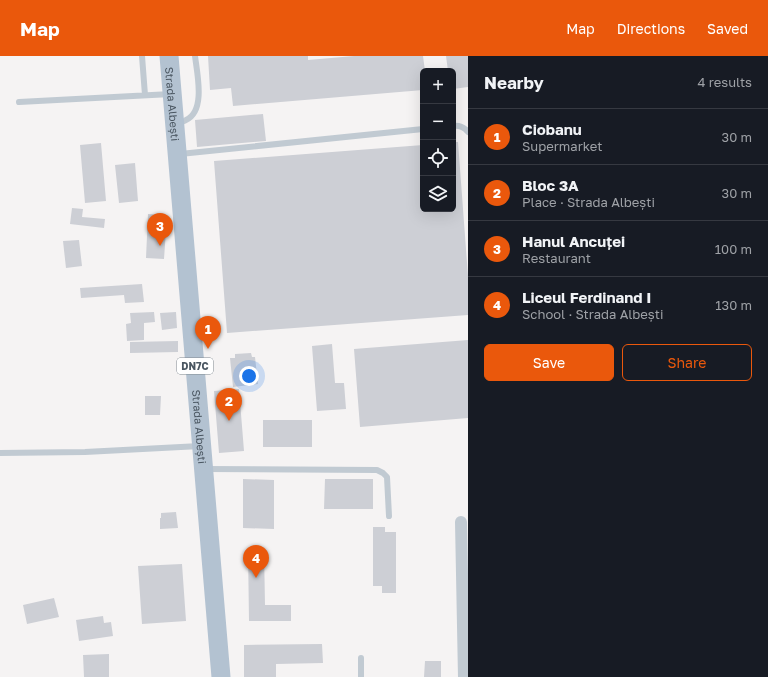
<!DOCTYPE html>
<meta charset="utf-8">
<style>
:root{--surface:#171b24;--page:#242831;--text:#f1f3f6;--muted:#9ea1a6;--line:#363941;--accent:#ea580c}
body{margin:0;font-family:"Golos Text",sans-serif;background:var(--page);color:var(--text)}
.controls{position:absolute;right:12px;top:12px;display:grid;overflow:hidden;border-radius:6px;box-shadow:0 4px 16px #0002}
.controls button{width:36px;height:36px;display:grid;place-items:center;padding:0;border:0;border-bottom:1px solid var(--line);background:var(--surface);color:var(--text);font:20px sans-serif}
.you{position:absolute;left:249px;top:320px;width:14px;height:14px;margin:-10px;border:3px solid #fff;border-radius:50%;background:#1a73e8;box-shadow:0 0 0 6px #1a73e833}
.badge{display:grid;place-items:center;width:26px;height:26px;border-radius:50%;background:var(--accent);color:#fff;font-size:13px;font-weight:700}
.pin{position:absolute;translate:-50% -33px;filter:drop-shadow(0 1px 2px #0008)}
.pin::after{content:'';position:absolute;top:21px;width:14px;height:12px;background:inherit;clip-path:polygon(0 0,100% 0,50% 100%)}
.list{margin:0;padding:0;list-style:none}
h2{display:flex;justify-content:space-between;align-items:center;height:52px;margin:0;padding:0 16px;font-size:17px}
h2 small{font-size:13px;font-weight:400;color:var(--muted)}
.list li{display:grid;grid-template-columns:26px 1fr auto;gap:12px;align-items:center;box-sizing:border-box;height:56px;padding:0 16px;border-top:1px solid var(--line)}
.list b{display:block;font-size:15px;white-space:nowrap}
.list p{margin:0;font-size:13px;white-space:nowrap;color:var(--muted)}
.list em{font-size:13px;font-style:normal;color:var(--muted)}
.actions{display:flex;gap:8px;padding:12px 16px}
.actions a{flex:1;padding:9px 0;border:1px solid var(--accent);border-radius:6px;text-align:center;font-size:14px;color:var(--accent)}
.actions .main{background:var(--accent);color:#fff}
.icon{flex:none;width:22px;height:22px;fill:none;stroke:currentColor;stroke-width:2;stroke-linecap:round;stroke-linejoin:round}
.map{position:relative;flex:none;width:468px;height:621px;overflow:hidden}
header{display:flex;align-items:center;gap:24px;box-sizing:border-box;height:56px;padding:0 20px;background:var(--accent);color:#fff}
header strong{font-size:19px}
nav{display:flex;gap:22px;margin-inline-start:auto;font-size:14px}
main{display:flex}
aside{flex:1;background:var(--surface)}
.map>svg:first-child{display:block}
.building{fill:#cdcfd5}
.lines{fill:none;stroke-linecap:round;stroke-linejoin:round}
.lane{stroke:#c1cad2;stroke-width:6}
.street{stroke:#c1cad2;stroke-width:12}
.primary{stroke:#b3c2d1;stroke-width:19}
.labels{text-anchor:middle;dominant-baseline:central;stroke-width:3;stroke-linejoin:round;paint-order:stroke}
.shield{fill:#fff;stroke:#808990;stroke-width:1}
.shield-label{font-size:10px;font-weight:bold;fill:#4a5661}
.street-label{font-size:11px;fill:#4a5661;stroke:#fff}
</style>
<header>
<strong>Map</strong>
<nav><a>Map</a><a>Directions</a><a>Saved</a></nav>
</header>
<main>
<div class="map">
<svg width="468" height="621" viewBox="0 0 468 621">
<rect width="100%" height="100%" fill="#f5f3f3"/>
<path class="building" d="M208 0H308V4L354 0H423L425 15H423V34L233 50 231 32 210 34Z
M446 0H468V31L453 33V15H448Z
M263 58 266 85 197 91 195 64Z
M453 86H458L468 220V259L227 277 214 105 423 89V153H453Z
M101 87 106 145 85 147 80 89Z
M135 107 138 145 119 147 115 109Z
M72 152 83 153 82 161 105 163 104 172 70 168Z
M148 158 167 159 164 203 146 202Z
M79 184 82 210 66 212 63 185Z
M142 228 144 246 125 247 124 239 81 242 80 232Z
M154 256 155 266 144 267V284L127 285 126 268 131 267 130 257Z
M176 256 177 272 162 274 160 257Z
M468 284V362L360 371 354 293Z
M178 285V296L130 297V286Z
M332 288 335 327H344L346 353 317 355 312 290Z
M251 297 252 301H255L258 328 233 331 230 302H235V298Z
M239 333 244 395 219 397 214 335Z
M145 340H161L160 359H145Z
M263 364H312V391H263Z
M243 423 274 424V473L243 472Z
M325 423H373V453H324Z
M176 456 178 472 160 473V462H161V457Z
M373 471H385V476H396V537H382V530H373Z
M248 494H264L265 549H291V565H249Z
M182 508 186 565 142 568 138 510Z
M54 542 59 561 27 568 23 549Z
M103 560 104 567 111 566 113 580 79 585 76 564Z
M322 588 323 607 276 608V621H244V589Z
M109 598V621H84L83 599Z
M425 605H441V621H424Z"/>
<g class="lines">
<path class="lane" d="M142 0 145 39
M19 46 171 38
M177 66C180 66 184 66 186 64 206 55 197 17 195 0
M453 70C460 69 464 71 468 76
M180 98 423 73
M0 397 85 396 200 390
M205 413 377 414 383 417 387 421 389 460
M361 621V602"/>
<path class="street" d="M461 466 464 621"/>
<path class="primary" id="s1" d="M169 0 221 621"/>
</g>
<g class="labels">
<rect class="shield" x="177" y="302" width="36" height="16" rx="3"/>
<g class="shield-label">
<text x="195" y="310">DN7C</text>
</g>
<g class="street-label">
<text stroke="none"><textPath href="#s1" startOffset="48">Strada Albești</textPath></text>
<text stroke="none"><textPath href="#s1" startOffset="372">Strada Albești</textPath></text>
</g>
</g>
</svg>
<div class="controls">
<button>+</button>
<button>−</button>
<button><svg class="icon" aria-label="locate" viewBox="0 0 24 24"><circle cx="12" cy="12" r="6"/><path d="M12 2v4M12 18v4M2 12h4M18 12h4"/></svg></button>
<button><svg class="icon" aria-label="layers" viewBox="0 0 24 24"><path d="M12 4l9 5-9 5-9-5zM3 14l9 5 9-5"/></svg></button>
</div>
<div class="you"></div>
<div class="pin badge" style="left:208px;top:293px">1</div>
<div class="pin badge" style="left:229px;top:365px">2</div>
<div class="pin badge" style="left:160px;top:190px">3</div>
<div class="pin badge" style="left:256px;top:522px">4</div>
</div>
<aside>
<h2>Nearby<small>4 results</small></h2>
<ul class="list">
<li><span class="badge">1</span><div><b>Ciobanu</b><p>Supermarket</p></div><em>30 m</em></li>
<li><span class="badge">2</span><div><b>Bloc 3A</b><p>Place · Strada Albești</p></div><em>30 m</em></li>
<li><span class="badge">3</span><div><b>Hanul Ancuței</b><p>Restaurant</p></div><em>100 m</em></li>
<li><span class="badge">4</span><div><b>Liceul Ferdinand I</b><p>School · Strada Albești</p></div><em>130 m</em></li>
</ul>
<div class="actions"><a class="main">Save</a><a>Share</a></div>
</aside>
</main>
